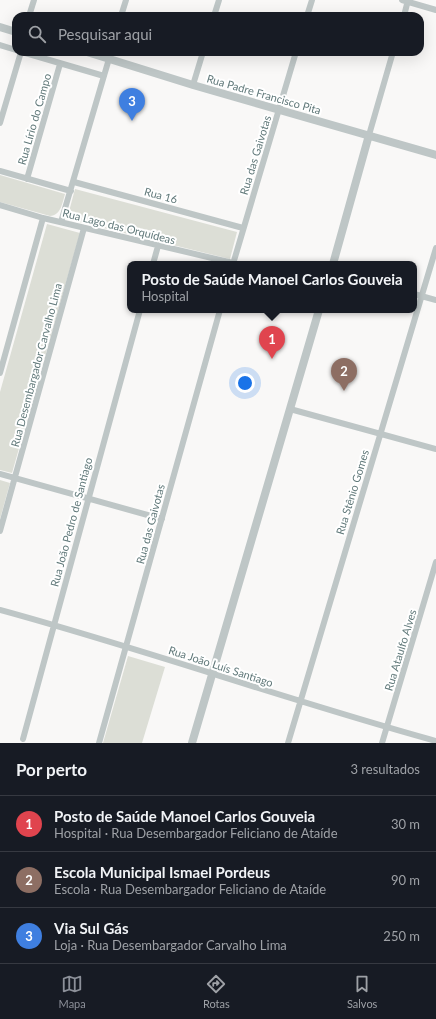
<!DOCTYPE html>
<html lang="pt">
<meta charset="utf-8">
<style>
:root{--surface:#171b24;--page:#242831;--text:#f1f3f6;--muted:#9ea1a6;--line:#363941;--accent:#8c9099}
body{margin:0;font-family:Lato,sans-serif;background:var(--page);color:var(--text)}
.you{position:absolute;left:245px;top:383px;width:14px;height:14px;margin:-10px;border:3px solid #fff;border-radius:50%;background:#1a73e8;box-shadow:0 0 0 6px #1a73e833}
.badge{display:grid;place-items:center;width:26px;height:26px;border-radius:50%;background:var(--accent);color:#fff;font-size:13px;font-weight:700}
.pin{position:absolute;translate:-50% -33px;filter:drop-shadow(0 1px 2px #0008)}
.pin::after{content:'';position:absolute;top:21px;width:14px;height:12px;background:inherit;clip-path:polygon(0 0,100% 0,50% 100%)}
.popup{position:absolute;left:127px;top:261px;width:290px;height:52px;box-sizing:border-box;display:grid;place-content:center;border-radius:8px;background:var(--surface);filter:drop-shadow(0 1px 3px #0005);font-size:13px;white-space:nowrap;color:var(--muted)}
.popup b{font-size:15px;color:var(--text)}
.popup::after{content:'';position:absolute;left:50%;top:100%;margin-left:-8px;border:8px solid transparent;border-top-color:var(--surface)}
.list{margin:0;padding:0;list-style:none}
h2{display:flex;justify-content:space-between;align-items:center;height:52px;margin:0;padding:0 16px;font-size:17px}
h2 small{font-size:13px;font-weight:400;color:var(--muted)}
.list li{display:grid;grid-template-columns:26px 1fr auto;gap:12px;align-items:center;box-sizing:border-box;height:56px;padding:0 16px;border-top:1px solid var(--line)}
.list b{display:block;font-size:15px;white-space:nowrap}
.list p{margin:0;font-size:13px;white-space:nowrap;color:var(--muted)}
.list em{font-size:13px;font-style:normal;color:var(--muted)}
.icon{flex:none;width:22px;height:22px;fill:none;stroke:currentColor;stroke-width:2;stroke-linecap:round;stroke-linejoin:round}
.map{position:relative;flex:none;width:436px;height:743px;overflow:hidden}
.search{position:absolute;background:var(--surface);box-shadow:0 4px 16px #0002;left:12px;right:12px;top:12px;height:44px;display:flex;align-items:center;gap:10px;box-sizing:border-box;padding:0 14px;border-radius:12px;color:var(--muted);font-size:15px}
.sheet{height:220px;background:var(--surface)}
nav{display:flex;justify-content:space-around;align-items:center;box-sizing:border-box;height:56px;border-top:1px solid var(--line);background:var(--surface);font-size:11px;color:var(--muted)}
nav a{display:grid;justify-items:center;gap:2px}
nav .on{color:var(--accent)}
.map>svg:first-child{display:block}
.green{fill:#dcded6}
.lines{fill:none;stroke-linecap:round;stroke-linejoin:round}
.minor{stroke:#bec6c6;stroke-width:6}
.tertiary{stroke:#bec6c6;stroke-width:8}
.labels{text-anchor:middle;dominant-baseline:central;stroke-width:4;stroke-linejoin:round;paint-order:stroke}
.street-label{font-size:11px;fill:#61797a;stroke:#fff}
</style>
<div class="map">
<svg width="436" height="743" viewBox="0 0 436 743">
<rect width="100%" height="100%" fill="#f9f8f7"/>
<path class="green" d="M0 175 65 194C62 204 61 215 50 216L0 202Z
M75 189 237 232 230 259 67 219Z
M47 224 80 233 12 473 0 470V392Z
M0 480 10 483 0 519Z
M128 656 165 667 142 743H103Z"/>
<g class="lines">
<path class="minor" d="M402 0 436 10
M29 16 34 0
M121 16 126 0
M214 16 219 0
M307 16 312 0
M404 16 408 0
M0 45 16 50
M22 52 104 76
M193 85 203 52
M0 123 21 52
M369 135 393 52
M0 171 71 191
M27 179 60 64
M74 182 243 228
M0 205 43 218 233 263
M61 222 111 52
M153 264 158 246
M233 264 296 52
M414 294 436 300
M0 373 43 218
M290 409 436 449
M0 474 162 519
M0 531 84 228
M0 610C147 650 290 701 436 741
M23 739 140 310
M99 743 220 310
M288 743 436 248
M382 743 436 562"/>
<path class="tertiary" d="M0 27 16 32
M87 52 193 85 436 155
M333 264 369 135
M192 743 319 310"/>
</g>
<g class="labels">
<g class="street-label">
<text transform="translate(264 94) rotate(16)">Rua Padre Francisco Pita</text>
<text transform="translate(34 119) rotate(-74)">Rua Lírio do Campo</text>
<text transform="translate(255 155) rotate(-73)">Rua das Gaivotas</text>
<text transform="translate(161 195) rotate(15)">Rua 16</text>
<text transform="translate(119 226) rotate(14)">Rua Lago das Orquídeas</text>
<text transform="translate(36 365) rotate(-75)">Rua Desembargador Carvalho Lima</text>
<text transform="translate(352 492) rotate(-73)">Rua Stênio Gomes</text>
<text transform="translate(71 522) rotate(-75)">Rua João Pedro de Santiago</text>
<text transform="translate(150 524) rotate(-75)">Rua das Gaivotas</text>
<text transform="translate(400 650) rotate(-73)">Rua Ataulfo Alves</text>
<text transform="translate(221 666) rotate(18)">Rua João Luís Santiago</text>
</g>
</g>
</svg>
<div class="you"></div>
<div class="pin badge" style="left:272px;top:359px;background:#e0444e">1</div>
<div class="popup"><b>Posto de Saúde Manoel Carlos Gouveia</b>Hospital</div>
<div class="pin badge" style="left:344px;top:391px;background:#8d6e63">2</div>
<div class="pin badge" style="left:132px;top:121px;background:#3f7fe0">3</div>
<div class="search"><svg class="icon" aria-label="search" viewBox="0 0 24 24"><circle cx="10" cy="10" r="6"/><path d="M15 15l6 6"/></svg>Pesquisar aqui</div>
</div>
<section class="sheet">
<h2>Por perto<small>3 resultados</small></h2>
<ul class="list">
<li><span class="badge" style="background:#e0444e">1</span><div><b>Posto de Saúde Manoel Carlos Gouveia</b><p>Hospital · Rua Desembargador Feliciano de Ataíde</p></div><em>30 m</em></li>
<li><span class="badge" style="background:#8d6e63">2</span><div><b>Escola Municipal Ismael Pordeus</b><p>Escola · Rua Desembargador Feliciano de Ataíde</p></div><em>90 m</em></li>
<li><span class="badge" style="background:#3f7fe0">3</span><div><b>Via Sul Gás</b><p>Loja · Rua Desembargador Carvalho Lima</p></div><em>250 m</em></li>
</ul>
</section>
<nav>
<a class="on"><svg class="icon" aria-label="map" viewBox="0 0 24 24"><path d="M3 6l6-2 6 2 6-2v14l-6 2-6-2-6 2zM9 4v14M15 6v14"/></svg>Mapa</a>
<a><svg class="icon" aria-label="directions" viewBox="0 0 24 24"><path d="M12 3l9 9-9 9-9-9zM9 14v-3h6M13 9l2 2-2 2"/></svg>Rotas</a>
<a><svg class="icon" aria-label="saved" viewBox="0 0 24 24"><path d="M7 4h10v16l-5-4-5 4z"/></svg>Salvos</a>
</nav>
